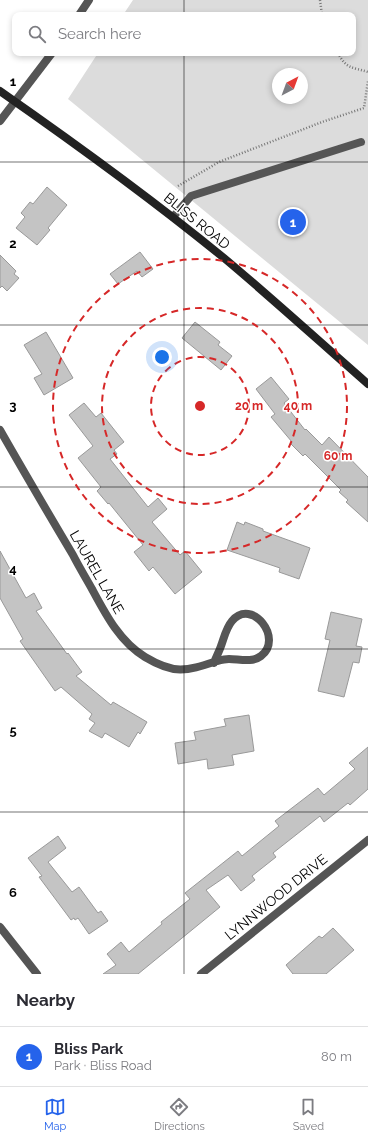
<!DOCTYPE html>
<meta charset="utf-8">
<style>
:root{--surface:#fff;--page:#f2f2f3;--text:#2b2b33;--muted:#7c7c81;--line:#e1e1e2;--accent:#2563eb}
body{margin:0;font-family:Raleway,sans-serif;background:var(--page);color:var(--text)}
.compass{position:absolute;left:272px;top:68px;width:36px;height:36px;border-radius:50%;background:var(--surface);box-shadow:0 2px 6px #0003;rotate:41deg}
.you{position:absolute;left:162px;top:357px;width:14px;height:14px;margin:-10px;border:3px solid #fff;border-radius:50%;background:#1a73e8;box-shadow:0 0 0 6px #1a73e833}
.badge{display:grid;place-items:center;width:26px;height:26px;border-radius:50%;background:var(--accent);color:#fff;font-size:13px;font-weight:700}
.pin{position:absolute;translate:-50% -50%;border:2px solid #fff;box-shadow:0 1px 4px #0006}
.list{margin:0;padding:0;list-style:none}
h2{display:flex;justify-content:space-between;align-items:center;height:52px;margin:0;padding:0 16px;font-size:17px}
h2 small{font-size:13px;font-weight:400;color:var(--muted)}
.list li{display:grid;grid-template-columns:26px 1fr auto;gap:12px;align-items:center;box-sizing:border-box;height:60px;padding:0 16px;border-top:1px solid var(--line)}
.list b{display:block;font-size:15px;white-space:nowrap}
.list p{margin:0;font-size:13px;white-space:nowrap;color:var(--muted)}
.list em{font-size:13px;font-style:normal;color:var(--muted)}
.icon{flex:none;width:22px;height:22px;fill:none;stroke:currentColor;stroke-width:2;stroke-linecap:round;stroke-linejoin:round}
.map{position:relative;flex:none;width:368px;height:974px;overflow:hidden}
.search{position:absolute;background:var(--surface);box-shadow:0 2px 6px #0003;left:12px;right:12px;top:12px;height:44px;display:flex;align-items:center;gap:10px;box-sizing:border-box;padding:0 14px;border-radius:8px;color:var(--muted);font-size:15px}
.sheet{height:112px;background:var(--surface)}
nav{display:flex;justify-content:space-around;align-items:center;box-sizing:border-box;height:56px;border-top:1px solid var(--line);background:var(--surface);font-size:11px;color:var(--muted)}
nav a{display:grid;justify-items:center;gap:2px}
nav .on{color:var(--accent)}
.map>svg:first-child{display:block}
.green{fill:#dcdcdc;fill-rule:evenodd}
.building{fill:#c4c4c4;stroke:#999}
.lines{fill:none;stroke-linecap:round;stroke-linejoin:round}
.path{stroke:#777;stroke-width:2.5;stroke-dasharray:1 2;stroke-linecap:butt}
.minor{stroke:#555;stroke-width:8}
.tertiary{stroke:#555;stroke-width:8}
.secondary{stroke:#222;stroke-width:8}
.grid{fill:none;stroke:#000;stroke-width:1;stroke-opacity:0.55}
.ring{fill:none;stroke:#d62828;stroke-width:2;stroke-dasharray:7 5}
.labels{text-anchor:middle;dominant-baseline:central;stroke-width:3;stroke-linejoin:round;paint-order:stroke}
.street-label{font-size:14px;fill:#000;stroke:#fff}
.grid-label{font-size:13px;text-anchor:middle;font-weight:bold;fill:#000;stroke:#fff;stroke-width:3;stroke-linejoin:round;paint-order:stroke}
.centre{fill:#d62828;stroke:#fff;stroke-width:2}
.ring-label{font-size:12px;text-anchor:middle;font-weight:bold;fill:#d62828;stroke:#fff;stroke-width:3;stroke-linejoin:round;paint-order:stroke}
</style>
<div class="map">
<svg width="368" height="974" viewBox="0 0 368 974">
<rect width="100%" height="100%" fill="#fff"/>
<path class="green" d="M133 0H368V345L68 99 98 53H353V15H123ZM278 74H302V98H278Z"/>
<path class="building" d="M47 187 67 205 48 228 50 230 37 245 16 228 25 217 21 213 30 202 33 204Z
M140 252 153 269 142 277 137 271 118 284 110 274Z
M0 255 16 271 14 274 19 278 7 291 2 286 0 288Z
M195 322 220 342 218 345 232 356 221 370 182 338Z
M46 332 73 378 44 395 34 378 42 374 24 345Z
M271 377 289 399 284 403 305 430 306 429 322 445 329 437 368 477V522L346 502 348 500 339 492 341 490 305 454 303 456 291 444 292 442 271 417 275 414 256 389Z
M84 403 96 417 101 413 124 442 114 450 117 454 110 459 148 507 158 498 167 509 152 522 180 555 185 551 202 572 175 594 153 567 149 571 134 552 143 545 109 503 108 504 97 491 101 487 78 458 93 446 69 415Z
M237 522 244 525 245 522 263 529V531L310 548 299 579 279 572 280 568 227 550Z
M0 551 26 598 34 593 42 608 36 611 67 654 68 653 82 672 76 676 111 705 113 702 147 722 140 734 138 732 129 747 105 733 102 738 89 731 95 723 89 719 92 714 61 687 55 691 20 641 23 639 0 598Z
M331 612 362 619 356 646 362 647 359 663 353 662 344 697 318 691 330 640 325 639Z
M249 715 254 751 232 755 234 765 208 769 207 759 178 764 175 743 196 740 194 732 226 726 224 719Z
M368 747V789L350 805 348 803 324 822 320 816 273 853 276 857 252 876 255 880 241 891 228 875 206 890 220 907 138 974H103L116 965 107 954 121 942 129 952 162 924 161 922 190 899 185 893 238 851 242 856 279 826 275 821 318 788 324 795 355 769 349 763Z
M58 836 66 848 48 862 72 892 79 887 98 913 101 911 108 921 89 934 78 918 75 920 74 918 71 920 39 877 42 876 28 858Z
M333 928 354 950 326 974H293L286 965 319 936 322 938Z"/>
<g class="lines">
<path class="path" d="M320 0 322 15
M338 53C346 69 352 67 368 72
M178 186 219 162 322 122 364 108 368 81"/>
<path class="minor" d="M173 217 191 196 361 142
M0 430C24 472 48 513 73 555 79 567 86 578 92 589 106 615 120 642 145 657 175 675 186 671 217 661 221 660 225 659 229 659 239 659 252 663 261 656 284 639 252 597 232 621 226 628 224 638 221 646 219 652 216 657 214 663
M0 927 37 974
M201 974 368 840"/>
<path class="tertiary" d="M79 15 89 0
M0 121 52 53"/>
<path class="secondary" d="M0 91C76 144 152 199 224 258 273 299 320 342 368 384"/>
</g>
<path class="grid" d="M184 0V15M184 53V974M0 162H368M0 325H368M0 487H368M0 649H368M0 812H368"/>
<g class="ring">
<circle cx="200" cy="406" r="49"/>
<circle cx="200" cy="406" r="98"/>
<circle cx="200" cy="406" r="147"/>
</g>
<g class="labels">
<g class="street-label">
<text transform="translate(197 221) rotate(39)">BLISS ROAD</text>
<text transform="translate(97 572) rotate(60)">LAUREL LANE</text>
<text transform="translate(276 897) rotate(-39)">LYNNWOOD DRIVE</text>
</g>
</g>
<g class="grid-label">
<text x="13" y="86">1</text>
<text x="13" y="248">2</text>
<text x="13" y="410">3</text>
<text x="13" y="573">4</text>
<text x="13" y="735">5</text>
<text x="13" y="897">6</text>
</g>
<circle cx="200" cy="406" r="6" class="centre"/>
<g class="ring-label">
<text x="249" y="410">20 m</text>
<text x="298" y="410">40 m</text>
<text x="338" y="460">60 m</text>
</g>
</svg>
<svg class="compass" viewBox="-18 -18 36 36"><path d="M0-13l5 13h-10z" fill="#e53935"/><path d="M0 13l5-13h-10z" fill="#7c7c81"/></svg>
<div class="you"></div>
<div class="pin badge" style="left:293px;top:222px">1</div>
<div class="search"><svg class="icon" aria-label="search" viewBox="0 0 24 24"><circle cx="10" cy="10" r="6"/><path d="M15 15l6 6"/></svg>Search here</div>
</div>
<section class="sheet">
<h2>Nearby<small></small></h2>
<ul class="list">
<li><span class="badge">1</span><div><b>Bliss Park</b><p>Park · Bliss Road</p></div><em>80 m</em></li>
</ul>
</section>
<nav>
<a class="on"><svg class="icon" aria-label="map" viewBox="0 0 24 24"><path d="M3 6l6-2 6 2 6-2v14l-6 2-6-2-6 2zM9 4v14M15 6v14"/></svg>Map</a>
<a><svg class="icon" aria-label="directions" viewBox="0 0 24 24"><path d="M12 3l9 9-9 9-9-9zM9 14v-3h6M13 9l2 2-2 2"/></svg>Directions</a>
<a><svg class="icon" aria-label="saved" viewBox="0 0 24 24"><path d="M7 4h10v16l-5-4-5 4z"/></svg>Saved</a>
</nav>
